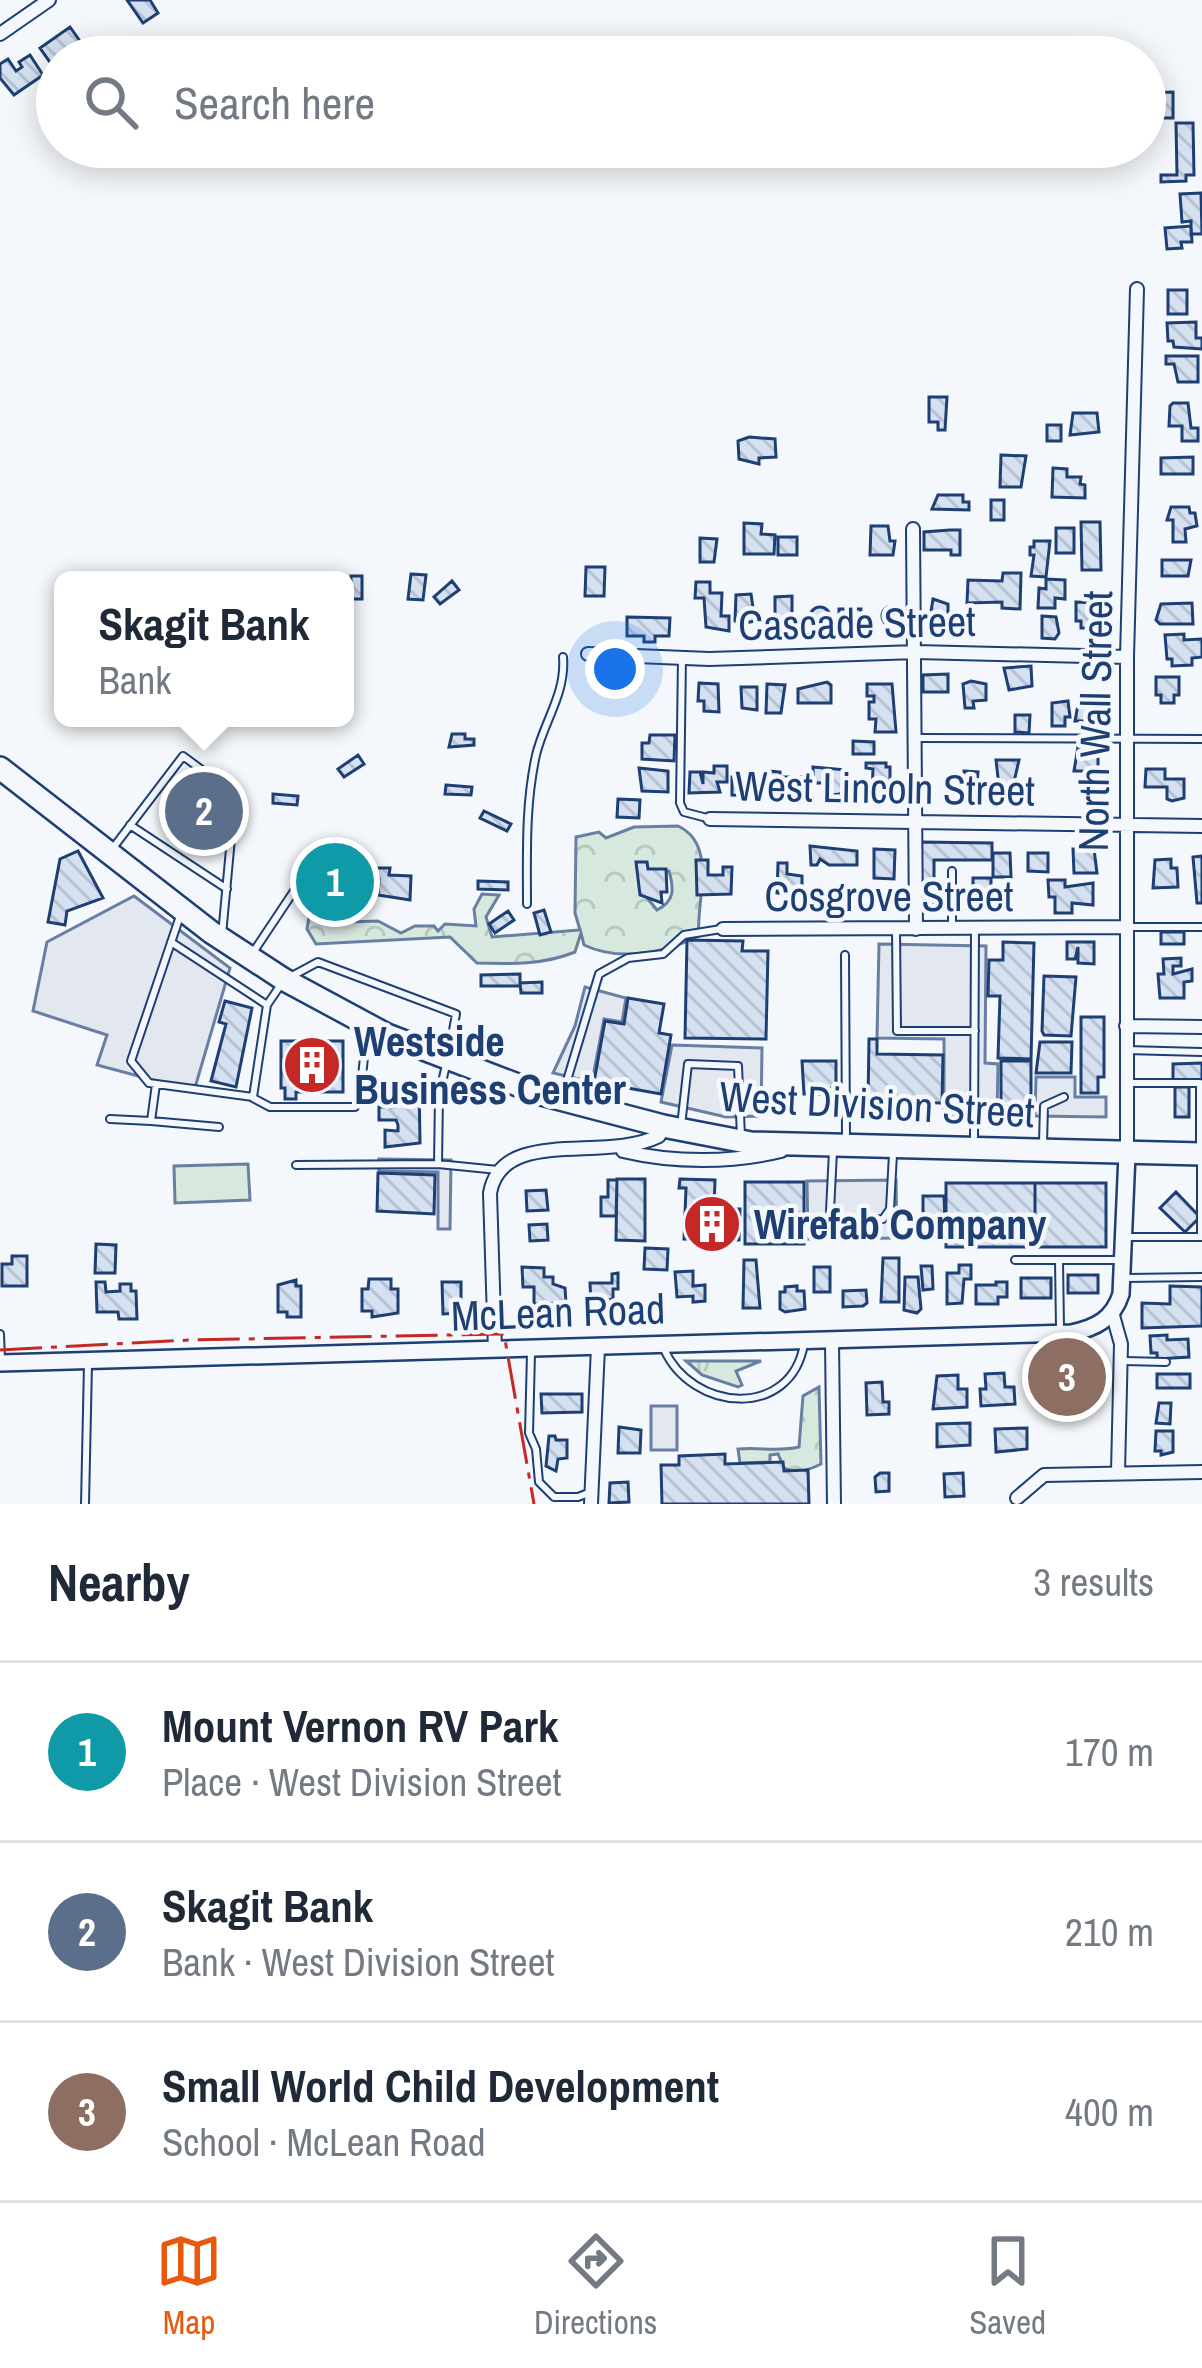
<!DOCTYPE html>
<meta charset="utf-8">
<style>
:root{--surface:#fff;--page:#f6f6f7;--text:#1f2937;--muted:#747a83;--line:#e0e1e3;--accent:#ea580c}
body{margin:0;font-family:"Archivo Narrow",sans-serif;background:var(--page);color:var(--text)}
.you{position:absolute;left:615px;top:669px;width:42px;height:42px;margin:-30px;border:9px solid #fff;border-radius:50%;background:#1a73e8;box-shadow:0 0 0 18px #1a73e833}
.badge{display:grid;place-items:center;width:78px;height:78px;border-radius:50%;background:var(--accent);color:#fff;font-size:39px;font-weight:700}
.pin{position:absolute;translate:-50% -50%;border:6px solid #fff;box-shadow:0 3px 12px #0006}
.popup{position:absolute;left:54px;top:571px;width:300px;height:156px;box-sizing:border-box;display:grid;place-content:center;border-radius:18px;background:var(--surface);filter:drop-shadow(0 3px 9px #0005);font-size:39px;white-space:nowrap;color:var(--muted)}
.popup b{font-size:45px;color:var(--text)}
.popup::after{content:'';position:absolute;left:50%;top:100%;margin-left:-24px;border:24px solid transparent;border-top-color:var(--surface)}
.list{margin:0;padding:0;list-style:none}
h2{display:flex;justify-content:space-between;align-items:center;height:156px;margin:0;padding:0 48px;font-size:51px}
h2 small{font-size:39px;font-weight:400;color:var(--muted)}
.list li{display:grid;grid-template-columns:78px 1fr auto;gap:36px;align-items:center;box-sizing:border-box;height:180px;padding:0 48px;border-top:3px solid var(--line)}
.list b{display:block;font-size:45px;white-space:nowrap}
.list p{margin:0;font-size:39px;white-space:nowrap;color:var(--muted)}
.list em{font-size:39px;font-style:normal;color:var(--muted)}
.icon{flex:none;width:66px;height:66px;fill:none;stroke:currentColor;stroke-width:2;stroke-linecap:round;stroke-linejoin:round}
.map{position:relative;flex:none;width:1202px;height:1504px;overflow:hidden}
.search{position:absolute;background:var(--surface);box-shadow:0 6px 30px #0003;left:36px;right:36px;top:36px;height:132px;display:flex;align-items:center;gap:30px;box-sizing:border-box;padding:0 42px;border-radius:66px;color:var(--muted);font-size:45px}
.sheet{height:696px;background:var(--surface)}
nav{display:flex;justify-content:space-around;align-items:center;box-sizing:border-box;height:168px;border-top:3px solid var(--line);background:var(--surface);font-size:33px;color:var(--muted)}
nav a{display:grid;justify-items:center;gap:6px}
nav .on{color:var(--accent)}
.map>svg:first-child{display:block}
.grass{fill:url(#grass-tufts);stroke:#687fa3;stroke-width:3}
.forest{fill:url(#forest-crowns);stroke:#687fa3;stroke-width:3;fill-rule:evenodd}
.park{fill:#d7e8df;stroke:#687fa3;stroke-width:3}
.parking{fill:#e3e8f0;stroke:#687fa3;stroke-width:3}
.building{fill:url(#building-back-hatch);stroke:#1d3f73;stroke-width:3}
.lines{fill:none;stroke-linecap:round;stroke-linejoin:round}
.service-casing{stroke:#1d3f73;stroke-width:10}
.minor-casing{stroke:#1d3f73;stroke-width:16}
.tertiary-casing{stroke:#1d3f73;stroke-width:20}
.primary-casing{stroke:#1d3f73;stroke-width:26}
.service{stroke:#f4f7fb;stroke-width:6}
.minor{stroke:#f4f7fb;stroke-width:12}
.tertiary{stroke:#f4f7fb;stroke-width:15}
.primary{stroke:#f4f7fb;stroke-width:21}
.power{stroke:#c62828;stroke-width:3;stroke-dasharray:42 9 6 9;stroke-linecap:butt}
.labels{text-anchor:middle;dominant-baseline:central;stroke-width:9;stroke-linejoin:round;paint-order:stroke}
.street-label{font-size:42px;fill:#1d3f73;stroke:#f4f7fb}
.poi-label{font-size:42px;font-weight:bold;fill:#1d3f73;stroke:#f4f7fb;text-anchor:start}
</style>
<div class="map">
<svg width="1202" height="1504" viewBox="0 0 1202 1504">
<defs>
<pattern id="grass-tufts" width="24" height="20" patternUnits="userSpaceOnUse" patternTransform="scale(3)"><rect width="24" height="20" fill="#d7e8df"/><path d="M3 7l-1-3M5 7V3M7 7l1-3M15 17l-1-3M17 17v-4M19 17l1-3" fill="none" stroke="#b8c8c3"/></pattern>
<pattern id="forest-crowns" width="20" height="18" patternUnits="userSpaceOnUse" patternTransform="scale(3)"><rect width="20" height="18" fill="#d7e8df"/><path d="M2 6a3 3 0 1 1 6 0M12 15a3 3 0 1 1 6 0" fill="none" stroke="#b8c8c3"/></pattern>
<pattern id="building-back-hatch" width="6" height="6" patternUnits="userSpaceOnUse" patternTransform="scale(3)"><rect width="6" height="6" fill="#d5e0f0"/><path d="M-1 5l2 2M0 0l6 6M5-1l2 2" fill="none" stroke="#b6c1d1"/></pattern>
</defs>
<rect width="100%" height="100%" fill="#f4f7fb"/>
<path class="grass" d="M686 1361H761L736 1371 742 1385 738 1387 702 1375Z"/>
<path class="forest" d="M678 826C719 845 695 904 699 936 664 953 620 962 584 945L581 933 575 952C544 965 510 964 477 963L450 937 316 944 307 929 311 905 324 900 343 911 349 922 378 921 401 933 415 926H434L438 931 445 924 476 926 474 909 482 894 499 895 486 917 492 937 580 930 575 913 576 837 599 832 606 838 634 827ZM669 871C674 889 675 901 657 910L640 889 643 873Z
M819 1387 821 1464C809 1470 797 1474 784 1468L778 1454 770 1455V1462L740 1463 738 1449C760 1447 778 1452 799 1447L803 1396Z"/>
<path class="park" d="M248 1164 250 1200 175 1203 174 1166Z"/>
<path class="parking" d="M134 896 230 968 194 1091 97 1065 107 1035 33 1011 47 942Z
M879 944 986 946 985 1063 998 1064 997 1116 944 1115V1039L877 1038Z
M585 987 626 998 622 1022 604 1019 592 1082 553 1073 575 1026Z
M672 1045 762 1048 761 1116 726 1117 661 1102Z
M1036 1077H1075V1097H1106V1117L1035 1116Z
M379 1159 451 1160 450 1229H438V1172L379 1171Z
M896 1180 897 1238 808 1239 807 1181Z
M651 1406H677V1450H651Z"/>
<path class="building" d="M127 0H150L158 13 143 23Z
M70 27 82 44 57 57 52 65 40 48Z
M30 55 43 75 14 95 0 78V64L8 59 16 71 22 67 19 62Z
M1173 92V118H1154V124H1145V93Z
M1176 123H1193L1194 175H1186V181L1161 182V175H1177Z
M1201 193 1202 234H1191V221L1182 222 1180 194Z
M1191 226 1192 242H1181L1182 248 1167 249 1165 228Z
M1168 290H1187V314H1168Z
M1196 322V338H1202V349L1174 347 1173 341H1168L1167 323Z
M1166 356H1198V382H1178L1174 364H1166Z
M929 397H947L945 430H938V422H929Z
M1173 403H1188L1191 428H1198V441H1182V426H1169L1170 406Z
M1073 413H1097L1099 432 1070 435Z
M1047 425H1061V441H1047Z
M749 437 775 439 776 457 759 458V464L739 459 738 441Z
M1001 455 1026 456 1021 487H1000Z
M1193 457V474H1161V458Z
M1053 468 1067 469V477H1081L1080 484 1085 485V498L1052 497Z
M938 495H963V502H969V510L932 509Z
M991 500H1004V520H991Z
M1171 507H1189L1190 513H1195L1197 526 1185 529 1186 542H1173V520H1167Z
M1081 522H1100L1101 570H1082Z
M744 523 762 524 761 534 775 535 774 554H744Z
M871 526H888L890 541H895L893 555H870Z
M1056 528H1074V553H1056Z
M950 530H960V555H951V550H924V532Z
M778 537H797V555H778Z
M700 538 717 539 714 562H700Z
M1034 541H1050L1046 577 1031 576 1034 555H1030V547H1034Z
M1162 560H1191L1188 576H1162Z
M586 567H605L604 596H585Z
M1003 573H1021L1020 609 1002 608V602L967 603 968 580 1002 581Z
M411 574 426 575 423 600 408 599Z
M351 576H362V599H351Z
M1046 579 1065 580V599L1055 598V608H1038L1039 588 1046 589Z
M452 581 459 590 440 604 434 597Z
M696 582H710V593H722L721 616H729V631L706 627 704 598H695Z
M751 594 755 621 740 624 735 621 736 595Z
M792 596V620L780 623 775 620V597Z
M933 599 948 604V624H929Z
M1076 602 1098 603 1102 621H1098V628H1081V621H1076Z
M1192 603 1193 624H1160L1156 620 1161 604Z
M882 616a10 10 0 1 1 20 0a10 10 0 1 1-20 0Z
M810 617a10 10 0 1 1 20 0a10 10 0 1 1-20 0Z
M839 609H861L860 626 839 622Z
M1042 616 1056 617 1059 633 1055 639 1042 638Z
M627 617 670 618 669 636H655V642H644V636H627Z
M1184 634V640L1202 639V657L1192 658V665L1172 666V659H1167L1165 635Z
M1031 666 1032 686 1009 690 1004 668Z
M948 674V692H923V675Z
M1156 677H1179V695H1174V703H1161V695H1156Z
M971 681 986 684V700L973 701 974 708H965L963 684Z
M827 682 831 685V703H798V689Z
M699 683 718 684 719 712 704 711V701H698Z
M767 684 785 685 781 713H766Z
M867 684H892L896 732H875L876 719H869V702H874V696H867Z
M741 687H757V710L742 708Z
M1079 699H1097V721H1075Z
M1068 701 1070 717H1065V726H1052V703Z
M1015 715H1030L1029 733 1015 732Z
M452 734H465V739H474V745L449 747Z
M650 735H675L674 761 642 759V743H649Z
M853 741 874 742V754H853Z
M1078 747H1098V771H1074Z
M358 755 364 764 344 777 338 769Z
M996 760H1019L1011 795H1000Z
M866 763H886V767H890V794L872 793 873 769 866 768Z
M714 766H727V782H717L720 792 689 793 690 772H700L703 784V772L714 773Z
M813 767 847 770V793L825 796 824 783H813Z
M639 768 668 771V792L642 791Z
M1146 769H1165V779H1184V798L1172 801 1167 799V787H1145Z
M769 771 780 772V777H801V797L778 793V784H769Z
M964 771 978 772 976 794 958 795V777H964Z
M732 777H765V796L732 795Z
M446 785 472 787 471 795 445 794Z
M197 790 206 796 209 794 230 814 217 832 213 830 209 837 177 808Z
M273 794 298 796 297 805 273 803Z
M618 799 640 800 639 818 617 817Z
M484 811 511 824 507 831 480 818Z
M919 842 992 843V860H934V912H918Z
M810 846 857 851V865H829L820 859 817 865H811Z
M874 849 895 850 894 879 874 878Z
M1073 849H1094L1097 873H1074Z
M78 851 103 898 67 911 65 925 48 922 60 859Z
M993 853H1010L1011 877H993Z
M1028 853H1048V872L1028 871Z
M1202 856V903H1197L1193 857Z
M1171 859V868H1177L1178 887 1153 888 1155 860Z
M696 860H708V875H723V867H732L731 894 697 895Z
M636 862H647L648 869H666L667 892H661L662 903 640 895Z
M778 863H787V874L802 876V896L777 893Z
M373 868H390L389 875 411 876 410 900 378 895 379 879H373Z
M322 869 350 870 349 894H321Z
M973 878H991V906H973Z
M1048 880H1065V887L1093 883V905L1072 903V913H1055V897H1049Z
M478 881 508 882V890L478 889Z
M544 910 551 932 540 935 534 913Z
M508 911 514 920 495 933 489 924Z
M1161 932H1184V944H1161Z
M687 940 743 941 742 951H768L766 1039 685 1038Z
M1003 942 1034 943 1031 1059 998 1058 1000 996H988L989 960H1003Z
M1067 942H1094V964L1078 963V947L1075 959H1067Z
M1181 958V966H1173V974L1192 969V981L1184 982V998H1160L1158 974H1164L1163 959Z
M520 974V986H481V975Z
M1044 976 1076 977 1071 1036 1044 1035 1042 1031Z
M542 982V993H521L520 983Z
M628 998 664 1004 659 1033 671 1035 661 1094 594 1082 605 1021 624 1024Z
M225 1001 252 1008 236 1087 211 1081 226 1024 219 1022Z
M1081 1017H1104V1077H1098V1093H1081Z
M869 1039H877V1054L943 1055 942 1103 868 1102Z
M281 1041H343V1092H296V1099H285V1088H281Z
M1040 1042H1072L1071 1073H1036Z
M802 1061H836V1088H831V1094H804Z
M1001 1061H1031V1120H1001Z
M1202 1063V1081H1173V1064Z
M397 1082H419L420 1143 385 1147V1130L398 1131V1125L396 1120H379V1107H396Z
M1175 1087H1189V1117H1175Z
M378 1173 435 1175 434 1214 377 1211Z
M617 1179H645V1241L616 1240Z
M680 1179 715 1180 714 1209H740L739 1240 684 1239 686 1188H679Z
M608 1180H617L616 1216H601V1197H608Z
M745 1182H804V1244H745Z
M946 1183H1035V1247H946Z
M1035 1183H1106V1247H1035Z
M546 1190 548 1210 527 1211 526 1191Z
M1176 1192 1200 1217 1185 1232 1160 1208Z
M923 1196H944L945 1222 923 1223Z
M547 1224 548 1240 530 1241 529 1225Z
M96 1244 116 1245 115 1273H95Z
M645 1248 668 1249 667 1270 644 1269Z
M12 1256H27V1286H2V1264H12Z
M883 1258H899V1302H881Z
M744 1260H756L760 1308H743Z
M959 1265H971V1279H964L962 1303 947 1304V1273H959Z
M921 1266H932L933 1289 923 1290Z
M522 1267 544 1268V1277H553V1284L565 1288 566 1303 534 1304V1287H523Z
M814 1267H830V1292H814Z
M693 1271V1286L705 1285V1301L693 1302V1296L677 1297 675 1272Z
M618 1273V1289H613V1299L591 1303 590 1283H612V1274Z
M1068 1275H1098V1293H1068Z
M905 1277H918L921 1309 917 1313 904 1310Z
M1021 1278H1051V1298H1021Z
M369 1279H391V1289H398V1313L372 1317V1311H362V1289H368Z
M296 1280V1286H301V1317H287V1312H278V1285Z
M96 1282H105L106 1292 120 1291V1284H131V1291H136L137 1319H119L118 1312H97Z
M442 1282H461V1313L443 1314Z
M996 1282H1007V1297H998V1304H976V1285H996Z
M797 1286V1291H804L805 1309 785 1312 780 1309V1292H785V1287Z
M1170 1286 1202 1287V1326L1142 1328V1303L1170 1304Z
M866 1290 867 1303 863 1306 843 1307V1291Z
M1167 1335V1340L1188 1339 1189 1357 1157 1359V1353H1151L1150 1336Z
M1038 1365 1096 1367 1095 1408 1072 1407V1389H1061L1060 1402H1042Z
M1004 1373 1005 1387H1014L1015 1404 981 1406 980 1389H986L985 1374Z
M1157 1374H1190V1388H1157Z
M958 1375V1389H967V1407L933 1409 937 1376Z
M882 1382 883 1402H889V1414L867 1415 866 1383Z
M541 1394H582V1412L542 1413Z
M1159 1403H1171L1170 1424 1156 1423Z
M970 1423V1445L937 1447V1424Z
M619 1427 641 1430 640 1453H618Z
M1027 1428V1449L996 1452 995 1429Z
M1156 1431H1173V1452L1161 1455V1451H1155Z
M549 1436H555L556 1440H567V1458L558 1459 556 1471 546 1466Z
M725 1454V1464L783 1462 784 1471 808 1470 809 1504H662L661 1465H679V1456Z
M880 1473H889V1491L876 1492 875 1477Z
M963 1473 964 1496 945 1497 944 1474Z
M628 1482 629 1502 609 1503 610 1483Z"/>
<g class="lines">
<g class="service-casing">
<path id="service" d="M682 658 680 803 684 812 707 818
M918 738 1202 739
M130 825 227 889
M113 848 183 756 225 787 233 817 222 935
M952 871V925
M527 904C527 854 525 805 536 755 544 721 566 694 563 657
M1128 927H1202
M896 929 897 1031H975
M171 942 267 1005 253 1097 149 1083 131 1061 181 913
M252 954 320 852
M845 955 846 1138
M292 976 318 962 456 1014 449 1052
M267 1005 282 983
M1126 1050 1201 1052
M1127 1083H1200V1147
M156 1084 151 1121 219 1127
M562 1097 599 974 628 958 663 954 684 935 721 929
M253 1098 270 1107H355L360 1096 367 1028
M110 1119 151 1121
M681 1126 688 1064 738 1066 741 1137
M974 1141 975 929
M1043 1143 1044 1106 1064 1097
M833 1151 830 1211 840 1221 883 1219 890 1209 893 1154
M438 1164 498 1170
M296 1165 438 1164 439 1095 446 1065
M1125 1237H1201V1160
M1015 1260H1121
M1059 1260 1060 1328
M1126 1278 1202 1277
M0 1334 1 1359
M664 1349C692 1412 791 1420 804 1344
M531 1353 529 1433 536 1449 539 1482 554 1497H578L591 1492
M1124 1361 1166 1362
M85 1504 88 1364"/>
</g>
<g class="minor-casing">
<path id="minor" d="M0 34 49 0
M913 529 916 929
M588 654 709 659 916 652 1127 657
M710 819 1202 826
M723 929 1127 927
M1126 1026 1202 1027
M623 1151C673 1163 732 1163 781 1151
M1127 1154V657L1137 289
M1112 1312 1121 1344 1118 1472
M832 1342 834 1504
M495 1350 490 1193C502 1126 604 1163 659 1136L663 1126
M1017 1498 1044 1475 1202 1472
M591 1504 598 1347"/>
</g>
<g class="tertiary-casing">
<path id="tertiary" d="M0 1363 1071 1333C1096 1328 1113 1319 1121 1294L1127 1154"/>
</g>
<g class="primary-casing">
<path id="primary" d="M0 768 211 932 283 979 387 1035 541 1094 663 1126 751 1143 1202 1154"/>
</g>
<use href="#service" class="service"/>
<use href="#minor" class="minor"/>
<use href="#tertiary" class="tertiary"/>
<use href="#primary" class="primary"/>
<path class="power" d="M0 1350 190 1340 504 1334 534 1504"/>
</g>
<defs>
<g id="building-disc" transform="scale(3)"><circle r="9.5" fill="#c62828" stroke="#f4f7fb"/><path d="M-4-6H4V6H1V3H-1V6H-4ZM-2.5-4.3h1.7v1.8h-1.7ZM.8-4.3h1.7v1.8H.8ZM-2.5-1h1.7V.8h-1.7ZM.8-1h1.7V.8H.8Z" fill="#fff"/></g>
</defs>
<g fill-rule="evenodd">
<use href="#building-disc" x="312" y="1065"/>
<use href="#building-disc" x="712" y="1224"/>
</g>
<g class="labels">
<g class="street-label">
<text transform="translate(857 623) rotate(-1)">Cascade Street</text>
<text transform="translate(1095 721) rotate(-89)">North Wall Street</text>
<text transform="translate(885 788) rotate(1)">West Lincoln Street</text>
<text x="889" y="896">Cosgrove Street</text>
<text transform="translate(877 1104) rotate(3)">West Division Street</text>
<text transform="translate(558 1312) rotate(-2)">McLean Road</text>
</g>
<g class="poi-label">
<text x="354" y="1041">Westside<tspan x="354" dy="48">Business Center</tspan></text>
<text x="754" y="1224">Wirefab Company</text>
</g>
</g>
</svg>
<div class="you"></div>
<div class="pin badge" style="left:335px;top:882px;background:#0f9aa8">1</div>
<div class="pin badge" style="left:204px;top:811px;background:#5c6f8a">2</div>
<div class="popup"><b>Skagit Bank</b>Bank</div>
<div class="pin badge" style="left:1067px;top:1377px;background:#8d6e63">3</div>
<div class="search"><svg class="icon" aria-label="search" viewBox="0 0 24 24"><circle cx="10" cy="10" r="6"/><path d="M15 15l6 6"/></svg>Search here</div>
</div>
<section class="sheet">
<h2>Nearby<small>3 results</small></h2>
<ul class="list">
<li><span class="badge" style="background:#0f9aa8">1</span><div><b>Mount Vernon RV Park</b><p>Place · West Division Street</p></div><em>170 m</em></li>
<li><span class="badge" style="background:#5c6f8a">2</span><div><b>Skagit Bank</b><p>Bank · West Division Street</p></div><em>210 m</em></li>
<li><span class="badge" style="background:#8d6e63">3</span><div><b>Small World Child Development</b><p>School · McLean Road</p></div><em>400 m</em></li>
</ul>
</section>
<nav>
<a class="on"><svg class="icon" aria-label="map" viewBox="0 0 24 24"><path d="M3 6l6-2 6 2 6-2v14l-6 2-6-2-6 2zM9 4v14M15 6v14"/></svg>Map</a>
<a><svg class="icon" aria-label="directions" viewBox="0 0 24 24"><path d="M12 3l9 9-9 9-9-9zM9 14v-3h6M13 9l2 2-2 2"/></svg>Directions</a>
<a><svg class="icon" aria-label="saved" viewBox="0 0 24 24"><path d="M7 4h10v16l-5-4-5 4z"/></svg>Saved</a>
</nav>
